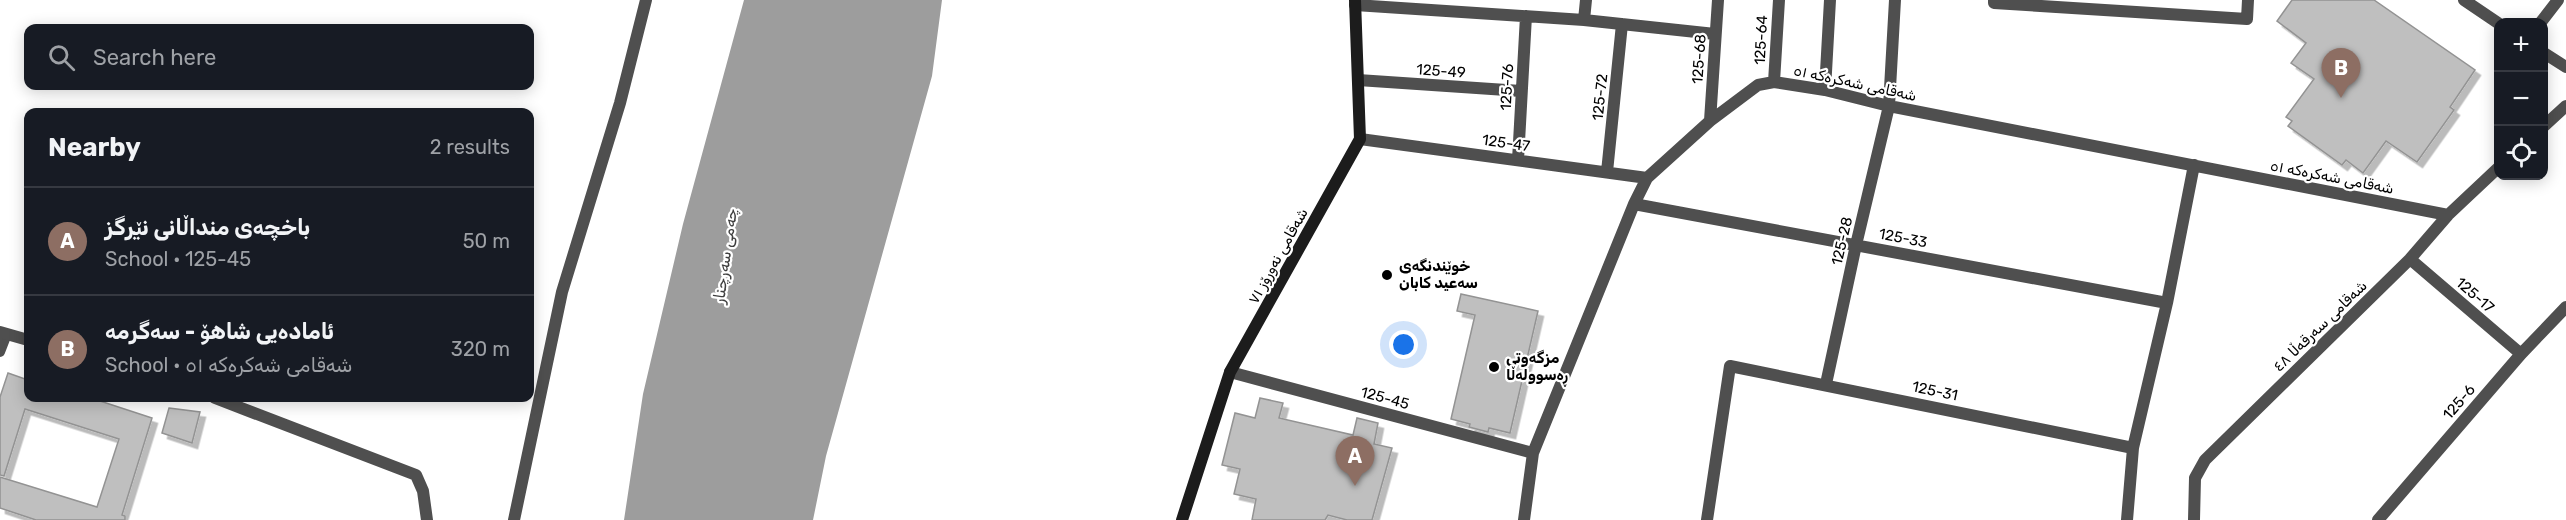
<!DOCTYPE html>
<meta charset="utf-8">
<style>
:root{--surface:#171b24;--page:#20242c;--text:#f1f3f6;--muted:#9ea1a6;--line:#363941;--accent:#0b8043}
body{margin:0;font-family:Rubik,Vazirmatn,sans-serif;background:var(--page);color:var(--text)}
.controls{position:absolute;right:18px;top:18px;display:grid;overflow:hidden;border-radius:12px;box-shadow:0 3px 15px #0003}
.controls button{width:54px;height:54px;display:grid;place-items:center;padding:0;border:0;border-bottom:2px solid var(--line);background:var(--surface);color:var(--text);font:30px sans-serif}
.you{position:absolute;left:1404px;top:345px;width:21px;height:21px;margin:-15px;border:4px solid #fff;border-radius:50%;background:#1a73e8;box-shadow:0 0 0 9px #1a73e833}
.badge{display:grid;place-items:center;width:39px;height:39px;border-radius:50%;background:var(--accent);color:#fff;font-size:20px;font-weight:700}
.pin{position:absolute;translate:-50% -50px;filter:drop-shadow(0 2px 3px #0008)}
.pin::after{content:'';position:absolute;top:32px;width:21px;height:18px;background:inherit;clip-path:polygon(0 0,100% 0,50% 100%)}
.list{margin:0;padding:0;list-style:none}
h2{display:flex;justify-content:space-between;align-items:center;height:78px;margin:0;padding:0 24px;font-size:26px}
h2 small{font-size:20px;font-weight:400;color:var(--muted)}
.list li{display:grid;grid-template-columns:39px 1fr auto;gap:18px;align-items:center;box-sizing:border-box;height:108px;padding:0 24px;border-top:2px solid var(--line)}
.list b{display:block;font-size:22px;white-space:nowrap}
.list p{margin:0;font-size:20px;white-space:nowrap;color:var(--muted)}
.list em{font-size:20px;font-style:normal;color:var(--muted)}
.icon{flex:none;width:33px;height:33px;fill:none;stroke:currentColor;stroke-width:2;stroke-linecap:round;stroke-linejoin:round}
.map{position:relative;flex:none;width:2566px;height:520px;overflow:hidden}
.search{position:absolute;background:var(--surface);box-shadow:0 3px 15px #0003;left:24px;top:24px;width:510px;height:66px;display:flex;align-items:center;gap:15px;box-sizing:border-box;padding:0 21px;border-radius:12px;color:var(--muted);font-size:22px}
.panel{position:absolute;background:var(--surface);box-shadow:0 3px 15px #0003;left:24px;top:108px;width:510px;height:294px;border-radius:12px}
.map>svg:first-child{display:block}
.water{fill:#9d9d9d}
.building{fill:#bfbfbf;stroke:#939393;stroke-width:1.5;filter:url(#shadow)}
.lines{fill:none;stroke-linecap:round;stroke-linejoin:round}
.lane{stroke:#4f4f4f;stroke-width:10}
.street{stroke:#4f4f4f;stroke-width:12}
.secondary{stroke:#1c1c1c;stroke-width:12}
.poi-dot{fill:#000;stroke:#fff;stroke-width:2}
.labels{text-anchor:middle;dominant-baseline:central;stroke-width:4.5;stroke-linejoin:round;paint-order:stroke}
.street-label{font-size:15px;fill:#000;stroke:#fff}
.poi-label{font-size:15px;font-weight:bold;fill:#000;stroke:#fff;text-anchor:start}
.water-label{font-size:16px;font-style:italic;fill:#3e3e3e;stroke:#fff}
</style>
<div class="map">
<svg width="2566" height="520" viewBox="0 0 2566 520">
<defs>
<filter id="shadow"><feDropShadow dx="5.5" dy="5.5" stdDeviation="0" flood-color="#0004"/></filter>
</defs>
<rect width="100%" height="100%" fill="#fff"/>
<path class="water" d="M744 0H942L932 76 826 456 813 520H624L643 394 683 224Z"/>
<path class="building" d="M2292 0H2374L2475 70 2450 107 2454 110 2417 162 2386 141 2363 173 2346 160 2342 165 2288 126 2292 121 2286 117 2314 79 2291 63 2306 43 2277 21Z
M1461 294 1538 311 1510 433 1489 428 1488 432 1469 427 1470 424 1451 419 1475 315 1457 311Z
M8 373 28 380V398H91L152 418 122 515 125 516V520H36L0 508V477L97 507 119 439 25 409 4 476 0 475V397Z
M1260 398 1283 403 1279 418 1353 435 1357 418 1378 423 1374 444 1392 448 1372 520H1347L1328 515 1325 520H1252L1256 499 1234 494 1240 469 1222 465 1235 413 1255 418Z
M169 408 200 412 192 443 162 433Z"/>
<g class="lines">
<path class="lane" d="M0 352 7 334"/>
<path class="street" d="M1994 0V3L2247 19 2248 0
M2464 0 2498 23
M1355 5 1584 20 1715 34
M1584 20 1586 0
M2541 22 2558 0
M2544 53 2566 67
M1358 80 1521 91
M1774 82 1779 0
M1825 90 1830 0
M1710 121 1718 0
M2544 126 2566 106
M1360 139 1647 178
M1518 160 1526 16
M1607 172 1622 24
M1634 204 2167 303
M2410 259 2521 354
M0 332 28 340
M1230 372 1533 453
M1826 384 1856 245 1889 106 1895 0
M215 398 416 475 423 491 427 520
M514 520 562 292 620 103 646 0
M1524 520 1533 453 1634 204 1647 178 1710 121 1758 85 1774 82 1825 90 1889 106 2448 215
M1707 520 1730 366 2133 448
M2127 520 2133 448 2167 303 2194 165
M2194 520 2195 478 2205 460 2410 259 2448 215 2498 168
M2378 520 2521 354 2566 307"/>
<path class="secondary" d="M1182 520 1230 372 1360 139 1355 0"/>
</g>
<g class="poi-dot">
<circle cx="1387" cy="275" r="6"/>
<circle cx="1494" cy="367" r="6"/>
</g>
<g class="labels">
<g class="street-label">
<text transform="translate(1761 40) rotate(-87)">125-64</text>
<text transform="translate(1699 59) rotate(-86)">125-68</text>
<text transform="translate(1441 71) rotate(4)">125-49</text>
<text transform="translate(1855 83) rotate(12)">شەقامی شەکرەکە ٥١</text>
<text transform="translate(1507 87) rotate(-87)">125-76</text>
<text transform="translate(1600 97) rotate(-84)">125-72</text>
<text transform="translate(1506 143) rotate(8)">125-47</text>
<text transform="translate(2332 177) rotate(11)">شەقامی شەکرەکە ٥١</text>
<text transform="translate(1903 238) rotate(11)">125-33</text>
<text transform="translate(1842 241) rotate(-77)">125-28</text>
<text transform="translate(1278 256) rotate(-61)">شەقامی نەورۆز ٧١</text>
<text transform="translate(2475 295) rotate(41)">125-17</text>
<text transform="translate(2320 326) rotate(-44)">شەقامی سەرقەڵا ٤٨</text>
<text transform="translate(1935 391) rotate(12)">125-31</text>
<text transform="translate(1385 398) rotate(15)">125-45</text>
<text transform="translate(2459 402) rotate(-49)">125-6</text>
</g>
<g class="poi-label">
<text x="1399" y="266">خوێندنگەی<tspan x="1399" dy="17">سەعید کابان</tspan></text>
<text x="1506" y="358">مزگەوتی<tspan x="1506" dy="17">ڕەسوولەڵا</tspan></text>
</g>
<g class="water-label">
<text transform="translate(725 256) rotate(-82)">چەمی سەرچنار</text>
</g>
</g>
</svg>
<div class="controls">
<button>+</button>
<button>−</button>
<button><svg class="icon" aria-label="locate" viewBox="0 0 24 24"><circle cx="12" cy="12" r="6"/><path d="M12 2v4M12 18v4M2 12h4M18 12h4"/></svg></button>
</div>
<div class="you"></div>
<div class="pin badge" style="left:1355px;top:486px;background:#8d6e63">A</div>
<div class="pin badge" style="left:2341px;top:98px;background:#8d6e63">B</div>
<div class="search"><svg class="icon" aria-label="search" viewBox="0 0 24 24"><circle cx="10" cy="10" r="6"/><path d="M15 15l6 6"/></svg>Search here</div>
<section class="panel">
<h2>Nearby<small>2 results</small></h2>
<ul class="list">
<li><span class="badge" style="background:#8d6e63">A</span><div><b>باخچەی منداڵانی نێرگز</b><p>School · 125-45</p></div><em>50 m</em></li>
<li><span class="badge" style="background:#8d6e63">B</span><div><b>ئامادەیی شاهۆ - سەگرمە</b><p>School · شەقامی شەکرەکە ٥١</p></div><em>320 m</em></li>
</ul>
</section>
</div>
